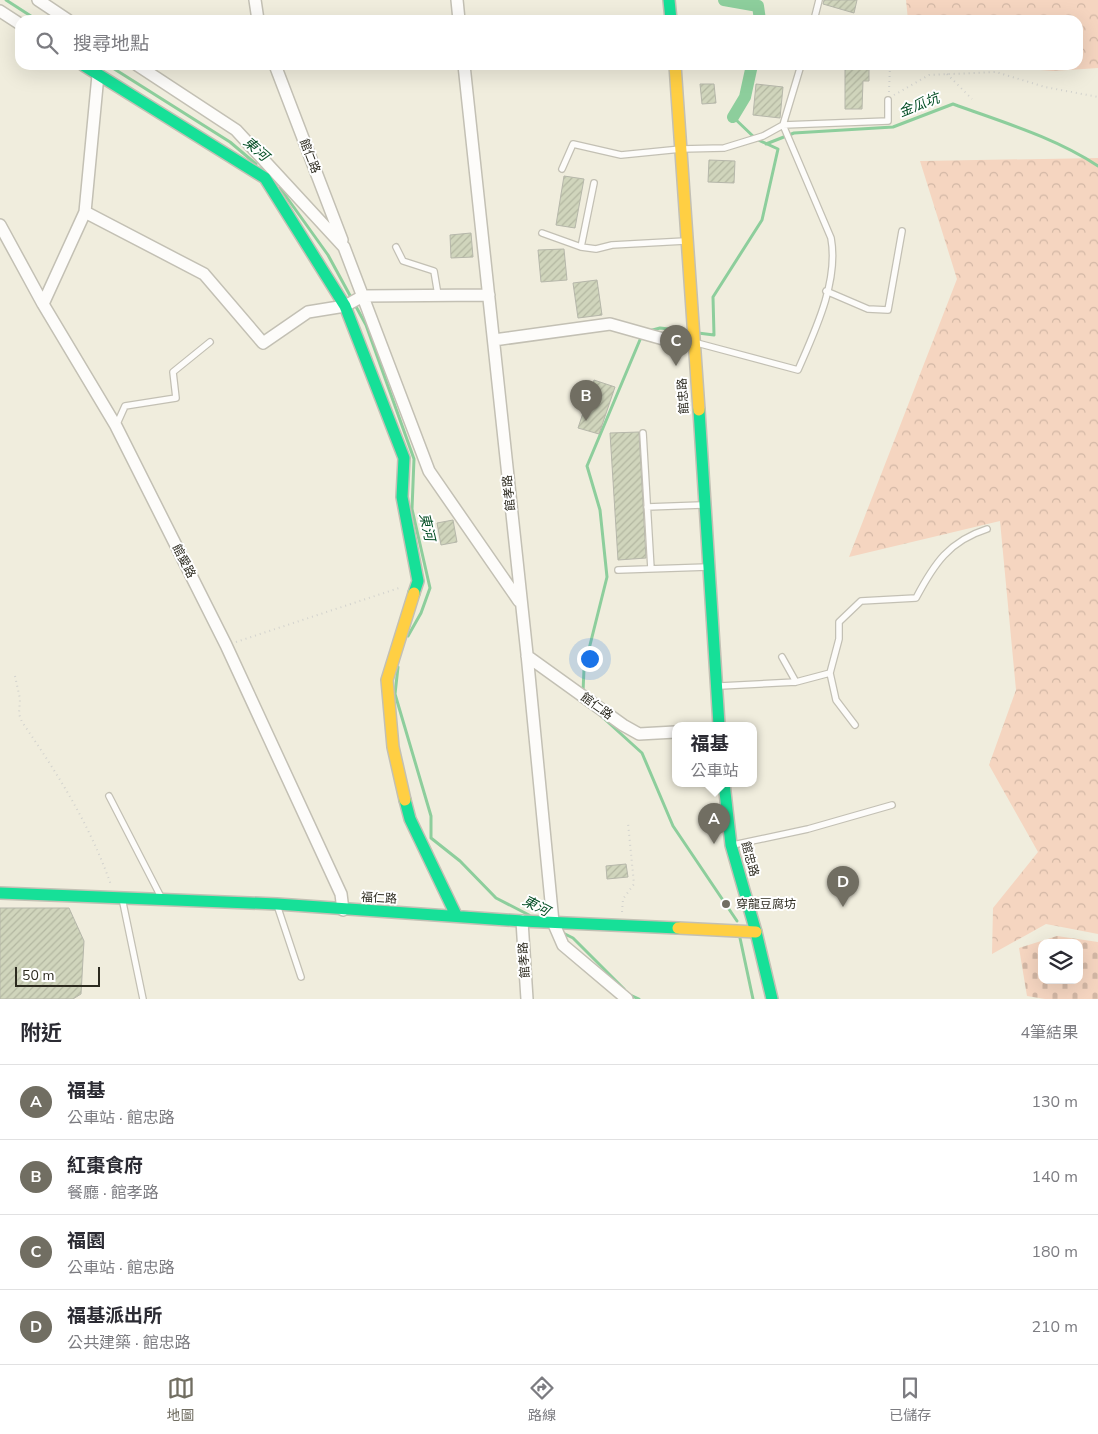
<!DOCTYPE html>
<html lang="zh-TW">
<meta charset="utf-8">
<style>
:root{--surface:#fff;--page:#f2f2f3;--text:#2b2b33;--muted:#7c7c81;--line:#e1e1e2;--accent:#716e62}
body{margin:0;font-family:"Nunito Sans","Noto Sans TC",sans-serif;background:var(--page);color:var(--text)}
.controls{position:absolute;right:15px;bottom:15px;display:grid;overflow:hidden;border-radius:10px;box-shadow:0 5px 20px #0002}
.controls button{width:45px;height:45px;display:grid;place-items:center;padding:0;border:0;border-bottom:1px solid var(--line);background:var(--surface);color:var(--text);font:25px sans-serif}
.scale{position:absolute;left:15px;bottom:12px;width:85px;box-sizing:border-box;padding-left:5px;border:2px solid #2c2a1f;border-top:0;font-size:14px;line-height:18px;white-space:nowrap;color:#2c2a1f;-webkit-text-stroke:4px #fff;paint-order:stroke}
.you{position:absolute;left:589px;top:658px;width:18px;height:18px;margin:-12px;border:4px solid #fff;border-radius:50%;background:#1a73e8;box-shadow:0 0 0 8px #1a73e833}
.badge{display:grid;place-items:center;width:32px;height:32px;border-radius:50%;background:var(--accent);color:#fff;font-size:16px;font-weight:700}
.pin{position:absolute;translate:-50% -41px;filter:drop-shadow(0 1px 2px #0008)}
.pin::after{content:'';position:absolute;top:26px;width:18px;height:15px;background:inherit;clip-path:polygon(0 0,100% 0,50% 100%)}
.popup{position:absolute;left:672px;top:722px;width:85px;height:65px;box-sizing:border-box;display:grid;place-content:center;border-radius:10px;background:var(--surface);filter:drop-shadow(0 1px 4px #0005);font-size:16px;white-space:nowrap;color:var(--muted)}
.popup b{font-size:19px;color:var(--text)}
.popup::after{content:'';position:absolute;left:50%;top:100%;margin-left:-10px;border:10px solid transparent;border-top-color:var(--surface)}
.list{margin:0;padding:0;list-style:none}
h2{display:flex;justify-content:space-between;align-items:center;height:65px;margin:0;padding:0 20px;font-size:21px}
h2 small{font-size:16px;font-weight:400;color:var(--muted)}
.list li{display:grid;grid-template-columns:32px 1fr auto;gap:15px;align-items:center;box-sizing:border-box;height:75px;padding:0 20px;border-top:1px solid var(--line)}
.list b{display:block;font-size:19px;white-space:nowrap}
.list p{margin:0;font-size:16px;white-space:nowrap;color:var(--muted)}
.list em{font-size:16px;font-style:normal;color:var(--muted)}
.icon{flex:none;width:28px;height:28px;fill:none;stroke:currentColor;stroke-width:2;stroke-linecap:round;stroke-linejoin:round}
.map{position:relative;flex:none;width:1098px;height:999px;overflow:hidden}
.search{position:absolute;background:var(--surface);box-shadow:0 5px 20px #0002;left:15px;right:15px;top:15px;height:55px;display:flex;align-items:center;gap:12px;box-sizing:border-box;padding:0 18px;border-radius:15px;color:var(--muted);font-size:19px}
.sheet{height:365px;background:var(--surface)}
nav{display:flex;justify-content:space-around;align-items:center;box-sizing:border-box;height:70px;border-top:1px solid var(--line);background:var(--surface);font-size:14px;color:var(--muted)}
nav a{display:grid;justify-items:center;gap:2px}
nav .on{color:var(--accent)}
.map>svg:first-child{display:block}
.forest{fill:url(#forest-crowns)}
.cemetery{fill:url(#cemetery-stones);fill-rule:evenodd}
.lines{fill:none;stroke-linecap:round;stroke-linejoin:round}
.stream{stroke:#8dce9c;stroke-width:3}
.canal{stroke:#8dce9c;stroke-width:12}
.building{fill:url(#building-hatch);stroke:#b6b7aa}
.lane-casing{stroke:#c3c0b4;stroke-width:8}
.street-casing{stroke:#c3c0b4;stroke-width:14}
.fast-casing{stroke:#c3c0b4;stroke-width:14}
.slow-casing{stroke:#c3c0b4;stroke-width:14}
.path{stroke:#d3d3ce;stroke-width:2;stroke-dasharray:1 4;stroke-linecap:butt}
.lane{stroke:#fdfcfa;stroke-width:5.5}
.street{stroke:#fdfcfa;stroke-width:11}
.fast{stroke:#16e098;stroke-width:11}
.slow{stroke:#ffcf43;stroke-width:11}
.poi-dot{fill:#716e62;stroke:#fff;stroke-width:2}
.labels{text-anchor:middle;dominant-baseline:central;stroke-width:4;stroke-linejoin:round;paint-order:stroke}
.street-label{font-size:12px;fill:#2c2a1f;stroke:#fff}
.poi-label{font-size:12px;fill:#2c2a1f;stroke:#fff;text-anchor:start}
.water-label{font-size:14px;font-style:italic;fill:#054f26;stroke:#fff}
</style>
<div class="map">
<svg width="1098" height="999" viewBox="0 0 1098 999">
<defs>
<pattern id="forest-crowns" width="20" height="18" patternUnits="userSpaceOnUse" patternTransform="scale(1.25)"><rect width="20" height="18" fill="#f5d5c0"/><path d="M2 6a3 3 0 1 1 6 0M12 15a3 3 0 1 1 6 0" fill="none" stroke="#d2b7a5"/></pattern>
<pattern id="cemetery-stones" width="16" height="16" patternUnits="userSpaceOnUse" patternTransform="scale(1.25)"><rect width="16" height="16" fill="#f5d5c0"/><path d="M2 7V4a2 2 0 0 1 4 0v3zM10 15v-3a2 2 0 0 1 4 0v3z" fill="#d2b7a5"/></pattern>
<pattern id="building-hatch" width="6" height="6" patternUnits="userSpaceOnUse" patternTransform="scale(1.25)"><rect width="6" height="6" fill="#d0d5bc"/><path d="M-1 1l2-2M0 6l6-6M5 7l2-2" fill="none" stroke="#b3b7a1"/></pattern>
</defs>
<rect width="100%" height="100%" fill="#f0eddd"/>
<path class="forest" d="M906 0H1098V68L1053 71 979 65H1078V20H908Z
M1098 158V934L1046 924 992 954 993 908 1038 852 989 765 1016 690 1000 521 849 557 957 279 920 161Z"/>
<path class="cemetery" d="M1057 936 1098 942V999H1045L1027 996 1019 948ZM1042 943H1079V980H1042Z"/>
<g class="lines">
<path class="stream" d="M6 0 37 20
M108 65 230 142 256 164
M766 144 794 133 893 127 953 104C1002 122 1054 137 1098 166
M280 188 328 255 366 325 414 459 412 509 430 588 421 613 408 636
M649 331 660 328 687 331
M698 333 714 335 713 297 762 220 778 149 756 139 733 117
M398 667 395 694 431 816V838L460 861 496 898 529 915
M583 692 584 669 607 577 600 510 587 466 642 335
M599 714 642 753 673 826 737 921
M561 932 573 938 624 989
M740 938 753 999
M628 994 639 999"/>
<path class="canal" d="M724 0 758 6 760 20
M733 117 745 97 752 65"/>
</g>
<path class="building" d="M824 0H857L854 13 823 4Z
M845 65H869V81H863L862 109H845Z
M700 84H714L716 103 702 104Z
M756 84 783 87 780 118 753 115Z
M709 160 735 161 734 183 708 182Z
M564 176 584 179 575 228 556 225Z
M471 233 473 257 451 258 450 235Z
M564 249 567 280 541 282 538 250Z
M597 280 602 315 578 318 573 283Z
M594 380 615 387 599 434 578 428Z
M639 432 646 558 618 560 610 433Z
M453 520 457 542 441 545 437 523Z
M626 864 628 877 607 879 606 866Z
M0 908H69L84 941 81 994 73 999H0Z"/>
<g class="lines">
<g class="lane-casing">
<path id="lane" d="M814 20 819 0
M562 169 573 144 621 155 681 149 724 148 763 136 783 125 888 121V100
M542 233 581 247 596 249 612 245 685 241
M396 247 403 261 434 271 438 295
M581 247 594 183
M826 291 868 309 888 310 902 231
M697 343 798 370C815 331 839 281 831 238L783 125 801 65
M116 426 125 406 176 398 173 372 210 342
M643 433 651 569
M647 507 702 505
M618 570 708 567
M782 657 796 682
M720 686 796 682 830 673
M855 725 836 700 830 673 839 639V622L861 601 916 598C934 564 949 541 987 529
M109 796 161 897
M733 845 808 829 892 805
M122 898 143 999
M277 905 301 977"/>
</g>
<g class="street-casing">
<path id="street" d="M38 0 68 20
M255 0 258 20
M457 0 459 20
M0 11 20 24
M137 65 236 130 344 247 429 471 519 601
M275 65 342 240
M464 65 527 654 553 922 563 945 627 999
M85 212 204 274 263 343 308 312 345 306 363 296 489 295
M0 225 43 304 116 426 226 645 341 894 343 910
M43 304 85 212 98 75
M494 340 610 324 674 342 693 341
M527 656 623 725 639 734 675 732
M522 921 527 999"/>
</g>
<g class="fast-casing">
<path id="fast" d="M669 0 671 20
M83 65 265 178 345 306 404 458 402 497 418 581 414 593
M699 410 719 725
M724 783 731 845 756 932 772 999
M405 800 410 819 456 915
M0 893 277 904 522 921 678 928"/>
</g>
<g class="slow-casing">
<path id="slow" d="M675 65 699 410
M405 800 393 747 387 680 414 593
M678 928 756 932"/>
</g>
<path class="path" d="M947 74 972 99
M889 92 890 65
M894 95 929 75 996 72 1045 87 1098 97
M236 642 402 587
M15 676 20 699 19 714 22 722C58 774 90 825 111 885
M622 912 623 899 634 884 628 823"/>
<use href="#lane" class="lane"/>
<use href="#street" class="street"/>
<use href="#fast" class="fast"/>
<use href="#slow" class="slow"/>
</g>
<circle class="poi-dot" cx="726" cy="904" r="5"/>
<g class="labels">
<g class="street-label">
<text transform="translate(310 156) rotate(69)">館仁路</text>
<text transform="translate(683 396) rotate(-94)">館忠路</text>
<text transform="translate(509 493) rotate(-96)">館孝路</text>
<text transform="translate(184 561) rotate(63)">館愛路</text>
<text transform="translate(597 706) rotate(36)">館仁路</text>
<text transform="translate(750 859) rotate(75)">館忠路</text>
<text transform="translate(379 898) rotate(3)">福仁路</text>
<text transform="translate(524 960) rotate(-94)">館孝路</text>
</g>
<g class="poi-label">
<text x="736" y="904">穿龍豆腐坊</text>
</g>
<g class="water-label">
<text transform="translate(919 105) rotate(-21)">金瓜坑</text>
<text transform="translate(256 149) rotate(41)">東河</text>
<text transform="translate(427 527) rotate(77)">東河</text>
<text transform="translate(536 906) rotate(27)">東河</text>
</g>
</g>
</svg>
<div class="controls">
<button><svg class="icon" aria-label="layers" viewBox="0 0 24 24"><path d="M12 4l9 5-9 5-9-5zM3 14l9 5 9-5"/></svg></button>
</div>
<div class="scale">50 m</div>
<div class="you"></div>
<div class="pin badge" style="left:714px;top:844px">A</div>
<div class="popup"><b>福基</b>公車站</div>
<div class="pin badge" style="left:586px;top:421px">B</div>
<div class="pin badge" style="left:676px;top:366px">C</div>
<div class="pin badge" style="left:843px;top:907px">D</div>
<div class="search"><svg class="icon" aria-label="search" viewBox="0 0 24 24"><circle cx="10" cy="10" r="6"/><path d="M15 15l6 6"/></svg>搜尋地點</div>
</div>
<section class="sheet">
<h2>附近<small>4筆結果</small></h2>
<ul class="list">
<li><span class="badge">A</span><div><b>福基</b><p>公車站 · 館忠路</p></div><em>130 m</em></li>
<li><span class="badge">B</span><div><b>紅棗食府</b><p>餐廳 · 館孝路</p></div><em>140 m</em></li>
<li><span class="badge">C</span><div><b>福園</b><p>公車站 · 館忠路</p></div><em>180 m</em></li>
<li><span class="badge">D</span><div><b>福基派出所</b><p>公共建築 · 館忠路</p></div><em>210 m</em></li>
</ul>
</section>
<nav>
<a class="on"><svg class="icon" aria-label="map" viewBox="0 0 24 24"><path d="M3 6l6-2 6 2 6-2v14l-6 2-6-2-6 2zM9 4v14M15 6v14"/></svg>地圖</a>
<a><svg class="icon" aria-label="directions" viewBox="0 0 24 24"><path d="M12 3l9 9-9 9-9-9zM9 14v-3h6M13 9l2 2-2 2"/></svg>路線</a>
<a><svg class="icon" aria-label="saved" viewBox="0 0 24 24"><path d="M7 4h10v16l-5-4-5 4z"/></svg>已儲存</a>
</nav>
